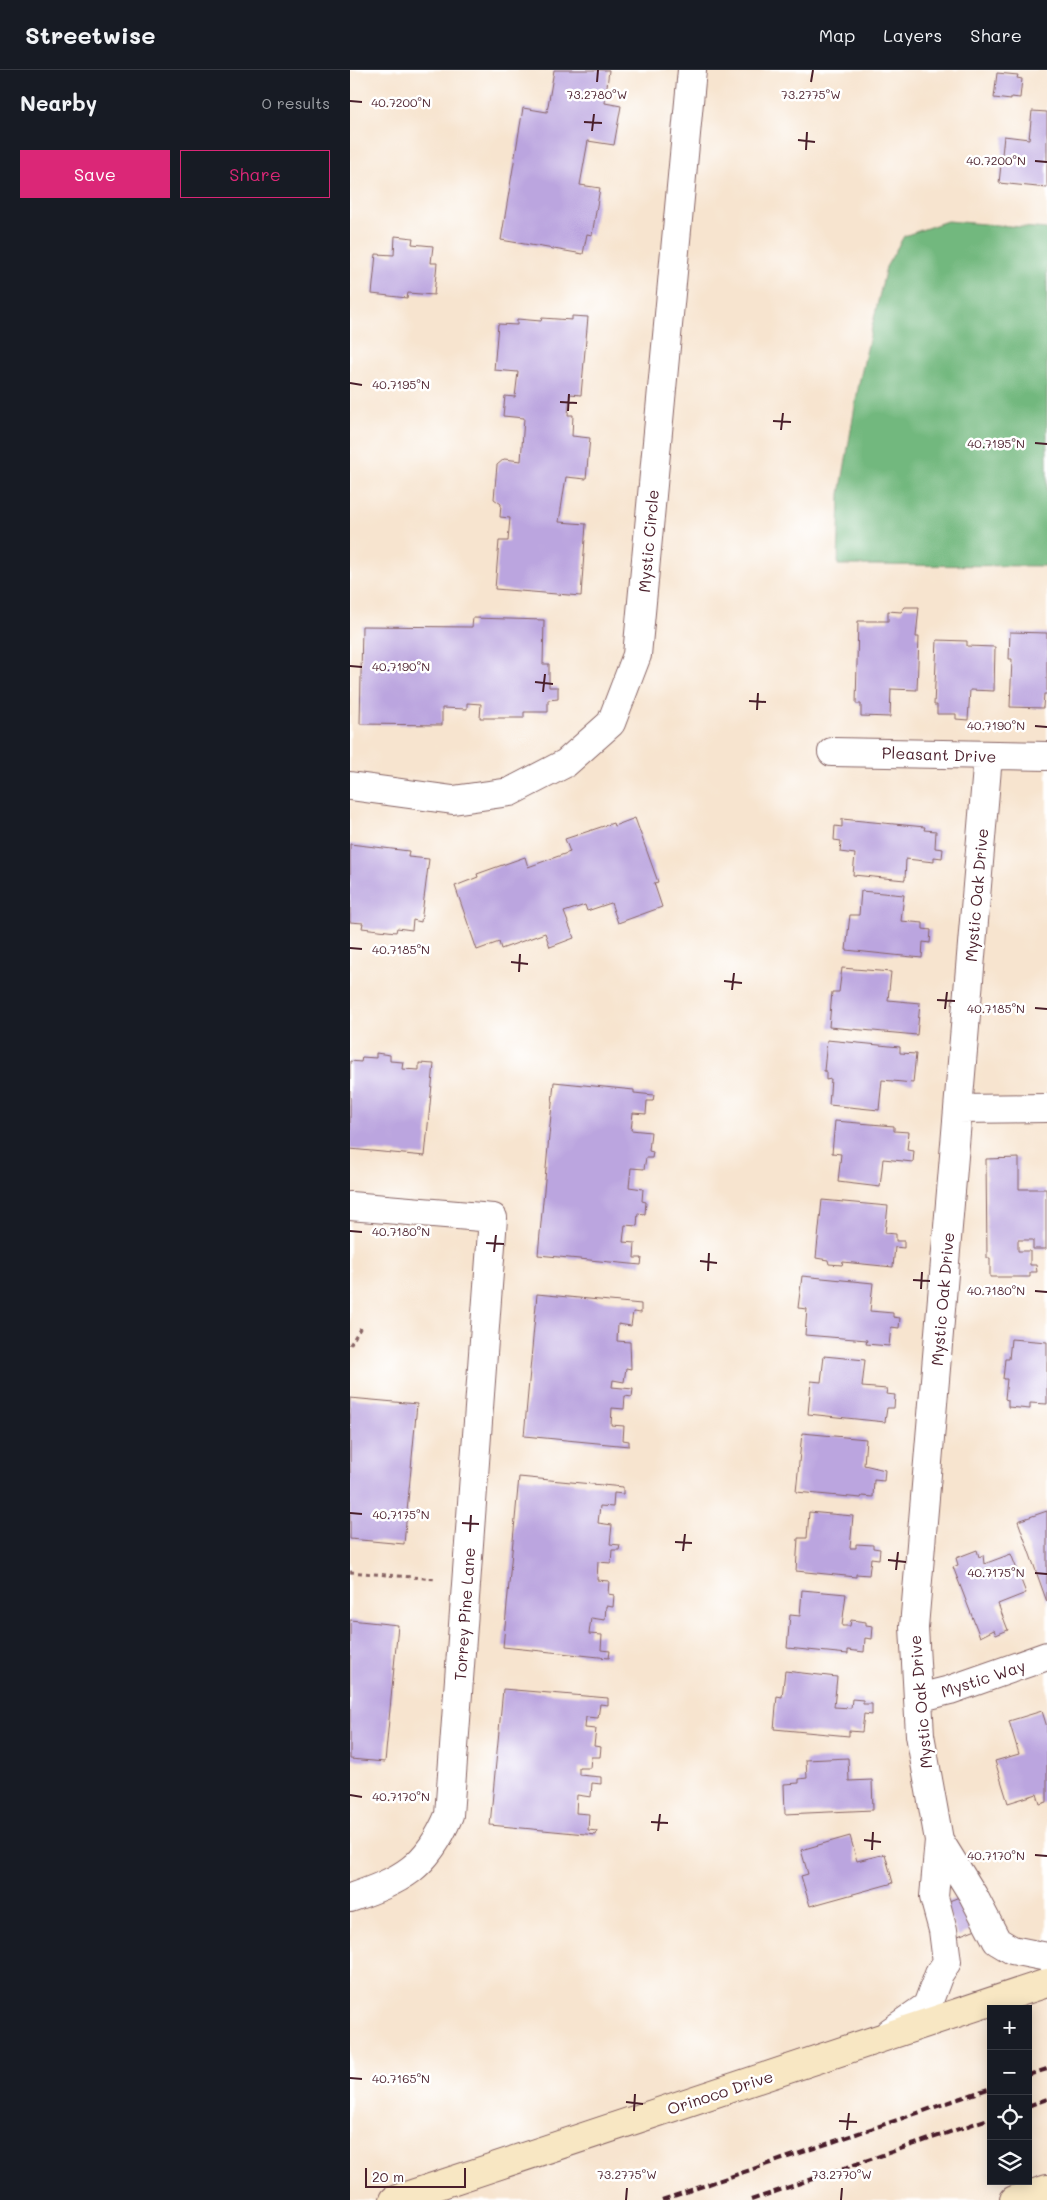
<!DOCTYPE html>
<meta charset="utf-8">
<style>
:root{--surface:#171b24;--page:#242831;--text:#f1f3f6;--muted:#9ea1a6;--line:#363941;--accent:#db2777}
body{margin:0;font-family:Mali,sans-serif;background:var(--page);color:var(--text)}
.controls{position:absolute;right:15px;bottom:15px;display:grid;overflow:hidden;border-radius:0px;box-shadow:0 2px 12px #0003}
.controls button{width:45px;height:45px;display:grid;place-items:center;padding:0;border:0;border-bottom:1px solid var(--line);background:var(--surface);color:var(--text);font:25px sans-serif}
.scale{position:absolute;left:15px;bottom:12px;width:101px;box-sizing:border-box;padding-left:5px;border:2px solid #4a1f2b;border-top:0;font-size:14px;line-height:18px;white-space:nowrap;color:#4a1f2b;-webkit-text-stroke:4px #fff;paint-order:stroke}
.list{margin:0;padding:0;list-style:none}
h2{display:flex;justify-content:space-between;align-items:center;height:65px;margin:0;padding:0 20px;font-size:21px}
h2 small{font-size:16px;font-weight:400;color:var(--muted)}
.actions{display:flex;gap:10px;padding:15px 20px}
.actions a{flex:1;padding:11px 0;border:1px solid var(--accent);border-radius:0px;text-align:center;font-size:18px;color:var(--accent)}
.actions .main{background:var(--accent);color:#fff}
.icon{flex:none;width:28px;height:28px;fill:none;stroke:currentColor;stroke-width:2;stroke-linecap:round;stroke-linejoin:round}
.map{position:relative;flex:none;width:697px;height:2130px;overflow:hidden}
header{display:flex;align-items:center;gap:30px;box-sizing:border-box;height:70px;padding:0 25px;background:var(--surface);border-bottom:1px solid var(--line)}
header strong{font-size:24px}
nav{display:flex;gap:28px;margin-inline-start:auto;font-size:18px}
main{display:flex}
aside{flex:1;background:var(--surface)}
.map>svg:first-child{display:block}
.forest{fill:#72b87e;stroke:#5e6c54}
.building{fill:#bba5df}
.lines{fill:none;stroke-linecap:round;stroke-linejoin:round}
.street-casing{stroke:#876464;stroke-width:30}
.secondary-casing{stroke:#876464;stroke-width:30}
.path{stroke:#876464;stroke-width:3;stroke-dasharray:4 4;stroke-linecap:butt}
.street{stroke:#fff;stroke-width:28}
.secondary{stroke:#f8e7c3;stroke-width:28}
.rail{stroke:#4a1f2b;stroke-width:4;stroke-dasharray:8 4;stroke-linecap:butt}
.ticks{fill:none;stroke:#4a1f2b;stroke-width:2}
.labels{text-anchor:middle;dominant-baseline:central;stroke-width:5;stroke-linejoin:round;paint-order:stroke}
.street-label{font-size:16px;fill:#4a1f2b;stroke:#fff}
.ticks-label{font-size:12px;text-anchor:middle;fill:#4a1f2b;stroke:#fff;stroke-width:5;stroke-linejoin:round;paint-order:stroke}
</style>
<header>
<strong>Streetwise</strong>
<nav><a>Map</a><a>Layers</a><a>Share</a></nav>
</header>
<main>
<aside>
<h2>Nearby<small>0 results</small></h2>
<ul class="list">
</ul>
<div class="actions"><a class="main">Save</a><a>Share</a></div>
</aside>
<div class="map">
<svg width="697" height="2130" viewBox="0 0 697 2130">
<rect width="100%" height="100%" fill="#fff"/>
<filter id="ink" filterUnits="userSpaceOnUse"><feTurbulence type="fractalNoise" baseFrequency=".02" numOctaves="2"/><feDisplacementMap in="SourceGraphic" scale="10" xChannelSelector="R" yChannelSelector="G"/><feConvolveMatrix kernelMatrix="1 2 1 2 8 2 1 2 1" color-interpolation-filters="sRGB"/></filter>
<filter id="wash" filterUnits="userSpaceOnUse"><feTurbulence type="fractalNoise" baseFrequency=".0096" numOctaves="4" result="noise"/><feDisplacementMap in="SourceGraphic" scale="20" xChannelSelector="R" yChannelSelector="G"/><feGaussianBlur stdDeviation="1.12" result="paint"/><feColorMatrix in="noise" values="0 0 0 0 0 0 0 0 0 0 0 0 0 0 0 0 0 1.4 0 .05"/><feComposite in="paint" operator="in"/></filter>
<g filter="url(#wash)">
<rect width="100%" height="100%" fill="#f7e4cf"/>
<path class="forest" d="M597 151 697 159V496L488 495 490 424 509 313 536 197 554 166Z"/>
<g id="blocks">
<path class="building" d="M204 0H259L255 33 271 36 264 75 238 71 230 115 250 118 242 165 237 164 233 184 151 170 173 38 197 42Z
M647 3 668 5 667 8 672 9 670 28 661 27V30L644 28Z
M682 41 697 42V118L649 113 654 66 679 69Z
M45 166 63 168 62 174 83 176 81 193H87L84 225 58 223 57 228 22 224 26 184 44 185Z
M222 246 238 247 231 325 220 324 218 345H223L222 366 240 368 236 409 216 407 209 452 236 454 231 526 145 519 149 471H158L160 448 150 447 151 434 144 429 147 395 154 389 171 391 174 348 153 346 155 326 165 327 168 302 144 300 148 254 167 255V249L191 251 192 248 222 250Z
M555 537H569L566 567H569L567 620 541 619 540 647 511 646V634H506L508 551H538V541L551 542Z
M123 548 194 550 193 594H199V617H208V629L198 630V642H174V648H130L131 634 117 633V639L92 638V655L10 654 12 556 122 557Z
M660 562 697 563V624H694L693 638 660 637 662 589H659Z
M587 570 617 571V576L645 577 644 621 620 620 618 650 606 649V644H587V635H584Z
M285 748 308 812 304 813 312 837 268 853 261 833 237 841 235 835 214 842 224 868 200 877 195 863 151 879 149 872 127 880 105 816 128 807 127 804 175 787 178 797 220 782 215 769 263 753 264 756Z
M492 749 575 757 574 760 586 761 585 778 593 779 592 788 584 787V792L556 789 555 810 503 805 505 784 490 782 491 771 484 770 485 756 492 757Z
M0 774 59 781 58 787 79 789 71 852 63 850 62 860 47 858 46 862 12 858 13 853 0 852Z
M511 821 554 825 551 851 573 853V859L581 860 580 873 573 872 572 888 496 880 500 845H509Z
M492 898 541 902 538 930 570 933 567 965 479 957 482 922H489Z
M477 970 550 977V983L566 984 563 1013 532 1010 529 1040 479 1035 481 1009 476 1010V1001H474Z
M26 983 40 985V991L53 992 52 999 69 1000V993L84 994 75 1086 0 1079V991L11 992 12 987 26 988Z
M204 1012 284 1020V1023L304 1025 303 1031H297L296 1044 283 1043 281 1060 301 1062 299 1081 303 1082 302 1088H296L294 1099 281 1098 279 1117 293 1119 292 1131 296 1132 295 1144 288 1143 287 1156 275 1155 273 1172 285 1173 284 1188H292L291 1195 188 1185Z
M485 1051 544 1056V1061L559 1062 557 1080 564 1081 563 1092 533 1089 530 1117 488 1112 491 1084 482 1083Z
M669 1088V1119H696V1179H683V1170H668V1181H680V1195H686L687 1202H680V1207H640V1188H637L636 1089Z
M472 1130 538 1136 535 1163 546 1164V1171H554V1178L545 1177 543 1197 493 1192 492 1195 479 1194 478 1190 466 1188Z
M452 1206 523 1213 520 1241 543 1243V1247L550 1248 549 1258 541 1257 539 1276 516 1274 517 1270 455 1265 457 1239 448 1238Z
M187 1224 291 1234V1243L283 1242 281 1256 268 1254 267 1271 280 1272 281 1299 276 1298 274 1312 263 1310 262 1317 283 1319 282 1327 275 1326 274 1339 262 1338 261 1355 274 1356 273 1370 279 1371V1376L174 1366Z
M661 1269 697 1272V1334L680 1333V1339L658 1337V1330L655 1329 657 1309H653L655 1289H659Z
M474 1286 515 1290 512 1317 537 1319 536 1324 545 1325 544 1338H537L535 1352 458 1344 461 1311 471 1312Z
M0 1328 67 1334 54 1474 0 1469Z
M452 1363 516 1369 514 1395 535 1400 534 1411 524 1410 523 1427 512 1426 511 1428 446 1422Z
M169 1407 273 1417V1424L264 1423 263 1437 250 1436 248 1453 262 1455 260 1474 270 1475 269 1480H262L261 1493 248 1492 247 1510 259 1511 258 1524 264 1525 263 1537 256 1536 255 1550 241 1548 239 1564 252 1565 251 1580 260 1581 259 1588 153 1577Z
M697 1441V1532L668 1451Z
M459 1442 503 1446 500 1478H506V1474L523 1475V1478L530 1479 529 1489 521 1488 519 1505 506 1504V1507L446 1501 448 1468H457Z
M627 1480 629 1487 633 1485 634 1494 661 1484 676 1523 648 1534 658 1560 646 1565 644 1560 630 1567 603 1497 608 1495 606 1488Z
M452 1520 496 1524 492 1556H500L501 1550 516 1552V1555L523 1556 522 1569 515 1568 514 1582 498 1580V1584L437 1578 440 1545 450 1546Z
M0 1550 48 1555 35 1692 0 1689Z
M435 1601 487 1607 484 1637 501 1638 502 1629 513 1630V1634H522V1645L514 1644 512 1662 499 1661V1666L424 1659 427 1626 432 1627Z
M153 1619 258 1628V1635L250 1634 248 1648 236 1647 235 1658 246 1659 244 1676 251 1677 250 1687H241L240 1698H229V1705L251 1707V1714L242 1713 241 1727 227 1725 226 1743 239 1744 238 1760 247 1761 246 1765 140 1755Z
M692 1641 697 1657V1732L690 1734 687 1724 658 1733 645 1691 669 1684 659 1651Z
M498 1688 499 1711 522 1710 523 1740 435 1744 434 1714 449 1713V1709L457 1708 456 1690Z
M500 1766 507 1791 535 1784 543 1813 460 1836 451 1806 458 1804 451 1780Z
M612 1826 626 1859 608 1866 594 1833Z"/>
</g>
</g>
<g filter="url(#ink)">
<use href="#blocks" fill-opacity="0" stroke="#876464" stroke-width="1"/>
<g class="lines">
<g class="street-casing">
<path id="street" d="M482 682 697 686
M0 716 103 730 160 722 216 693 261 653 287 585 342 0
M608 1039 697 1038
M0 1136 143 1148 99 1745C77 1798 52 1810 0 1828
M568 1628 600 1620 697 1586
M589 1770 570 1665 564 1557 638 686
M540 1962 577 1936 589 1904 597 1892 593 1860 584 1827 589 1770 623 1825 647 1871 662 1880 697 1887"/>
</g>
<g class="secondary-casing">
<path id="secondary" d="M44 2130 697 1913
M664 2130 697 2119"/>
</g>
<path class="path" d="M0 1275 11 1257
M0 1502 86 1509"/>
<use href="#street" class="street"/>
<use href="#secondary" class="secondary"/>
<path class="rail" d="M678 2005 697 1999
M678 2036 697 2029
M312 2130 641 2018
M401 2130 641 2048"/>
</g>
</g>
<path class="ticks" d="M247 12 248 0M461 12 463 0M0 31 12 32M234 52 252 53M242 61 244 44M448 70 465 72M456 80 457 62M685 91 697 92M0 313 12 315M210 332 227 333M218 341 219 324M423 351 441 352M431 360 433 343M685 373 697 374M0 596 12 597M185 612 203 614M193 622 195 604M399 631 416 632M407 640 408 623M685 656 697 657M0 878 12 879M161 892 178 894M169 902 170 884M374 911 392 913M382 920 384 903M587 930 605 931M685 938 697 939M595 939 597 922M0 1161 12 1162M136 1173 154 1174M144 1182 146 1165M350 1191 367 1193M358 1201 359 1183M563 1210 580 1211M571 1219 572 1202M685 1221 697 1222M0 1443 12 1444M112 1453 129 1454M120 1462 121 1445M325 1472 342 1473M333 1481 335 1464M538 1490 556 1492M546 1500 548 1482M685 1503 697 1504M0 1725 12 1727M301 1752 318 1753M308 1761 310 1744M514 1770 531 1772M522 1780 523 1762M685 1785 697 1786M0 2008 12 2009M276 2032 293 2034M284 2041 285 2024M489 2051 507 2052M497 2060 499 2043M276 2130 277 2118M491 2130 492 2118"/>
<g class="labels">
<g class="street-label">
<text transform="translate(298 471) rotate(-85)">Mystic Circle</text>
<text transform="translate(589 684) rotate(2)">Pleasant Drive</text>
<text transform="translate(626 825) rotate(-85)">Mystic Oak Drive</text>
<text transform="translate(592 1229) rotate(-85)">Mystic Oak Drive</text>
<text transform="translate(114 1544) rotate(-86)">Torrey Pine Lane</text>
<text transform="translate(633 1608) rotate(-18)">Mystic Way</text>
<text transform="translate(570 1632) rotate(-95)">Mystic Oak Drive</text>
<text transform="translate(370 2022) rotate(-18)">Orinoco Drive</text>
</g>
</g>
<g class="ticks-label">
<text x="247" y="29">73.2780°W</text>
<text x="461" y="29">73.2775°W</text>
<text x="51" y="37">40.7200°N</text>
<text x="646" y="95">40.7200°N</text>
<text x="51" y="319">40.7195°N</text>
<text x="646" y="378">40.7195°N</text>
<text x="51" y="601">40.7190°N</text>
<text x="646" y="660">40.7190°N</text>
<text x="51" y="884">40.7185°N</text>
<text x="646" y="943">40.7185°N</text>
<text x="51" y="1166">40.7180°N</text>
<text x="646" y="1225">40.7180°N</text>
<text x="51" y="1449">40.7175°N</text>
<text x="646" y="1507">40.7175°N</text>
<text x="51" y="1731">40.7170°N</text>
<text x="646" y="1790">40.7170°N</text>
<text x="51" y="2013">40.7165°N</text>
<text x="277" y="2109">73.2775°W</text>
<text x="492" y="2109">73.2770°W</text>
</g>
</svg>
<div class="controls">
<button>+</button>
<button>−</button>
<button><svg class="icon" aria-label="locate" viewBox="0 0 24 24"><circle cx="12" cy="12" r="6"/><path d="M12 2v4M12 18v4M2 12h4M18 12h4"/></svg></button>
<button><svg class="icon" aria-label="layers" viewBox="0 0 24 24"><path d="M12 4l9 5-9 5-9-5zM3 14l9 5 9-5"/></svg></button>
</div>
<div class="scale">20 m</div>
</div>
</main>
